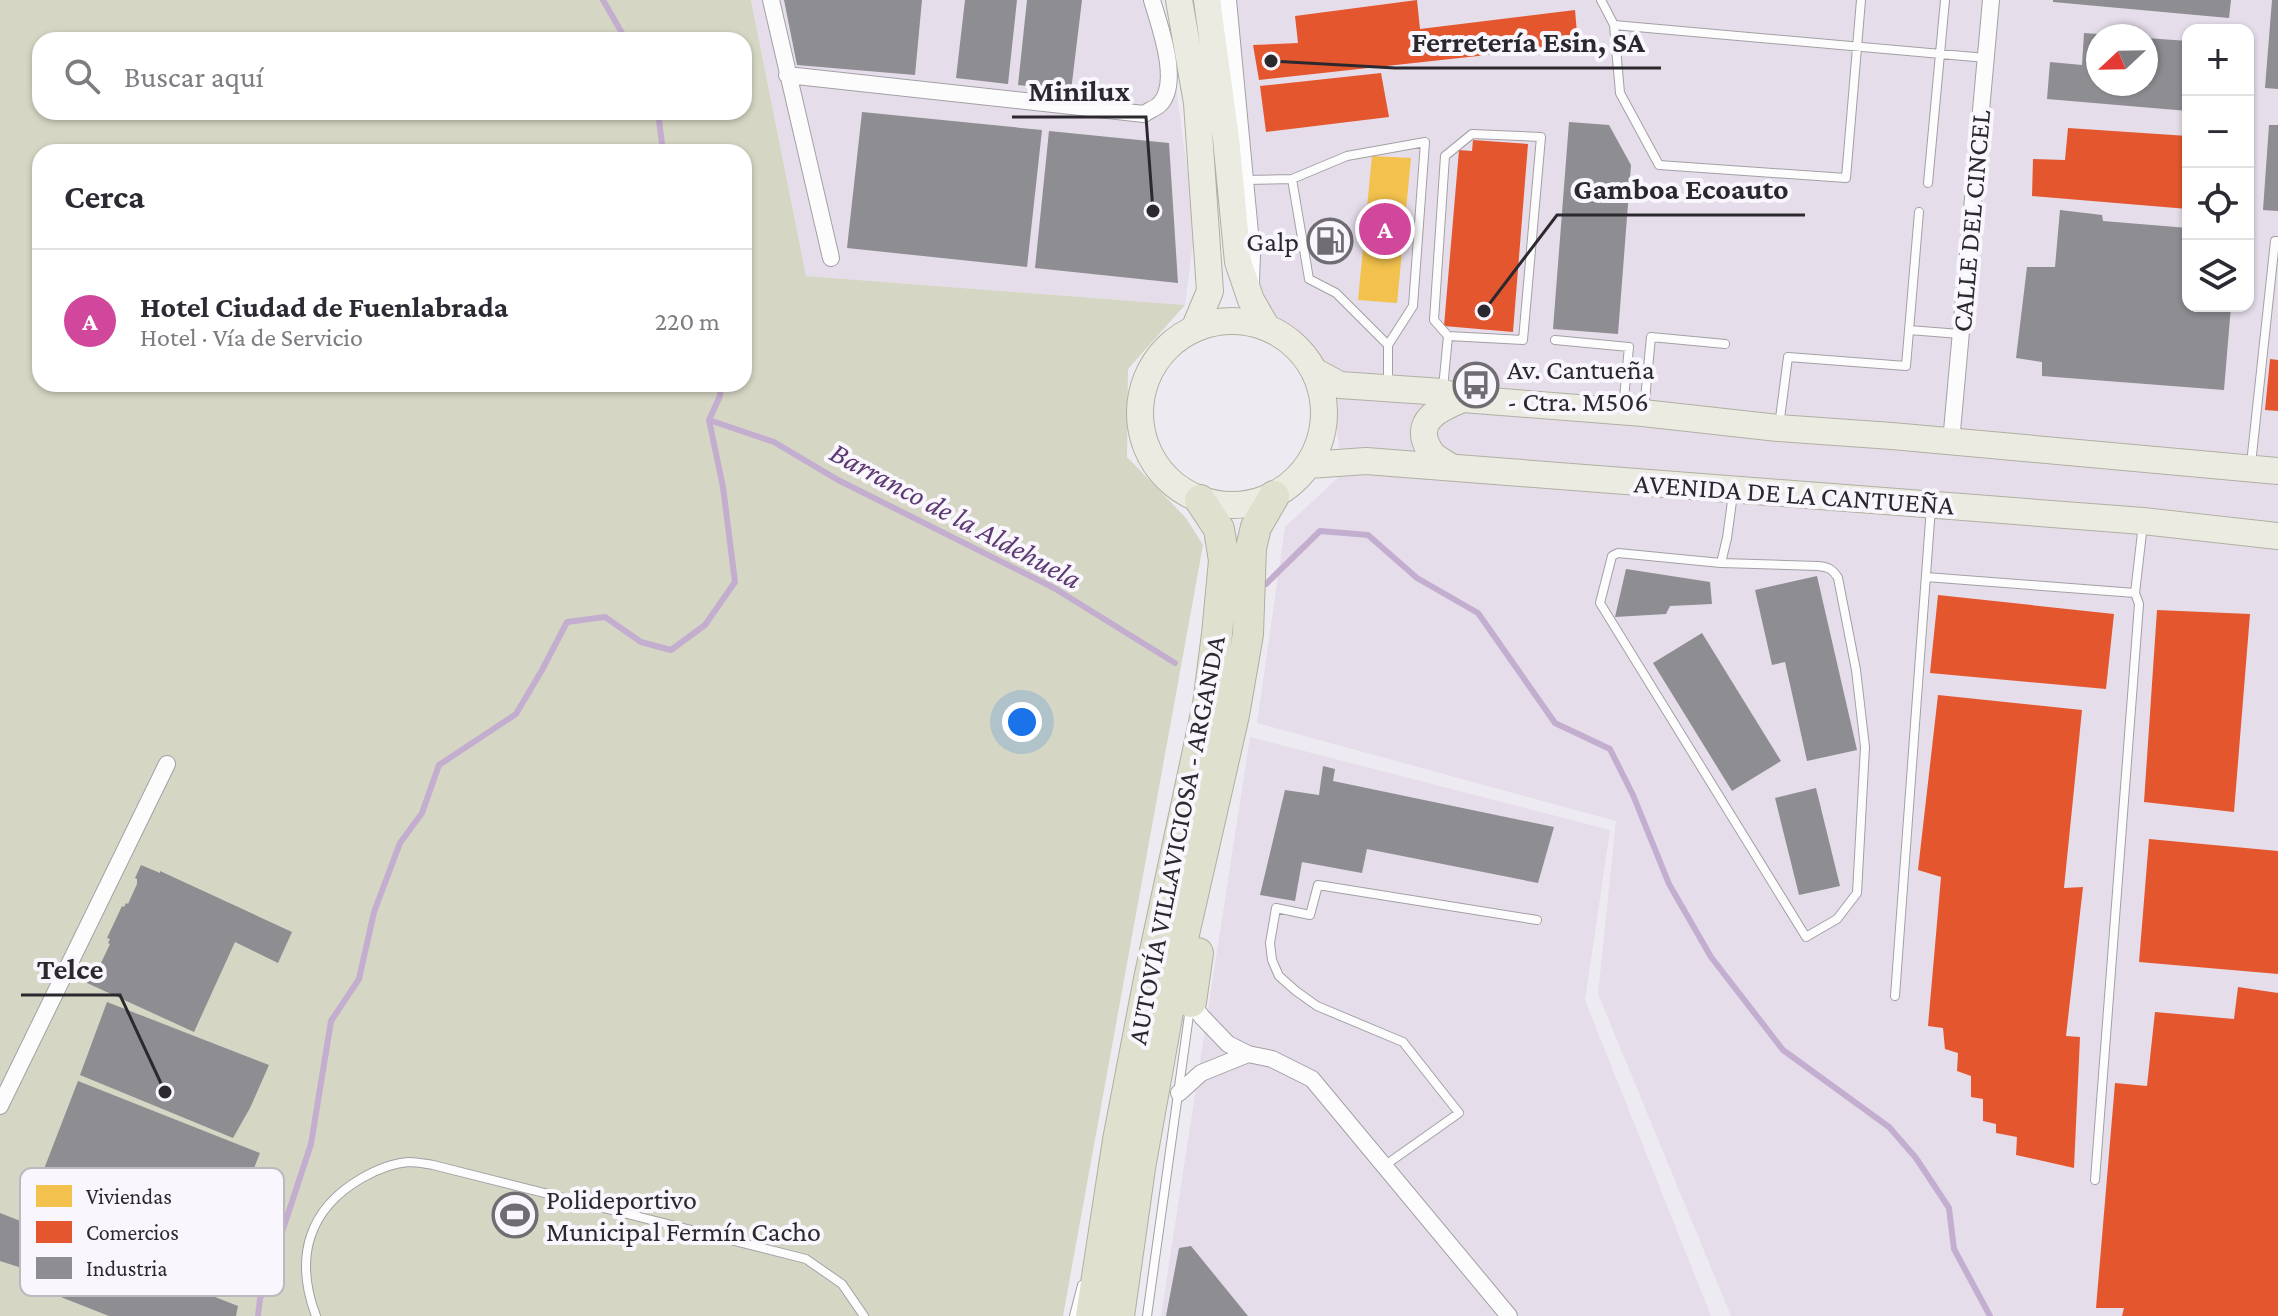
<!DOCTYPE html>
<html lang="es">
<meta charset="utf-8">
<style>
:root{--surface:#fff;--page:#f2f2f3;--text:#2b2b33;--muted:#7c7c81;--line:#e1e1e2;--accent:#ea580c}
body{margin:0;font-family:"Crimson Pro",serif;background:var(--page);color:var(--text)}
.controls{position:absolute;right:24px;top:24px;display:grid;overflow:hidden;border-radius:16px;box-shadow:0 2px 6px #0004}
.controls button{width:72px;height:72px;display:grid;place-items:center;padding:0;border:0;border-bottom:2px solid var(--line);background:var(--surface);color:var(--text);font:40px sans-serif}
.compass{position:absolute;left:2086px;top:24px;width:72px;height:72px;border-radius:50%;background:var(--surface);box-shadow:0 2px 6px #0004;rotate:248deg}
.you{position:absolute;left:1022px;top:722px;width:28px;height:28px;margin:-20px;border:6px solid #fff;border-radius:50%;background:#1a73e8;box-shadow:0 0 0 12px #1a73e833}
.badge{display:grid;place-items:center;width:52px;height:52px;border-radius:50%;background:var(--accent);color:#fff;font-size:26px;font-weight:700}
.pin{position:absolute;translate:-50% -50%;border:4px solid #fff;box-shadow:0 2px 8px #0006}
.list{margin:0;padding:0;list-style:none}
h2{display:flex;justify-content:space-between;align-items:center;height:104px;margin:0;padding:0 32px;font-size:34px}
h2 small{font-size:26px;font-weight:400;color:var(--muted)}
.list li{display:grid;grid-template-columns:52px 1fr auto;gap:24px;align-items:center;box-sizing:border-box;height:144px;padding:0 32px;border-top:2px solid var(--line)}
.list b{display:block;font-size:30px;white-space:nowrap}
.list p{margin:0;font-size:26px;white-space:nowrap;color:var(--muted)}
.list em{font-size:26px;font-style:normal;color:var(--muted)}
.icon{flex:none;width:44px;height:44px;fill:none;stroke:currentColor;stroke-width:2;stroke-linecap:round;stroke-linejoin:round}
.map{position:relative;flex:none;width:2278px;height:1316px;overflow:hidden}
.search{position:absolute;background:var(--surface);box-shadow:0 2px 6px #0004;left:32px;top:32px;width:720px;height:88px;display:flex;align-items:center;gap:20px;box-sizing:border-box;padding:0 28px;border-radius:24px;color:var(--muted);font-size:30px}
.panel{position:absolute;background:var(--surface);box-shadow:0 2px 6px #0004;left:32px;top:144px;width:720px;height:248px;border-radius:24px}
.map>svg:first-child{display:block}
.built{fill:#e5ddea;fill-rule:evenodd}
.green{fill:#d6d6c4;fill-rule:evenodd}
.homes{fill:#f2c14e}
.shops{fill:#e4572e}
.industry{fill:#8d8d92}
.lines{fill:none;stroke-linecap:round;stroke-linejoin:round}
.stream{stroke:#c3aed0;stroke-width:6}
.service-casing{stroke:#a3a0a5;stroke-width:10}
.minor-casing{stroke:#a3a0a5;stroke-width:18}
.primary-casing{stroke:#b1afa1;stroke-width:28}
.motorway-casing{stroke:#b1afa1;stroke-width:32}
.service{stroke:#fcfcfd;stroke-width:8}
.minor{stroke:#fcfcfd;stroke-width:16}
.primary{stroke:#ebebe2;stroke-width:26}
.motorway{stroke:#e0e0cf;stroke-width:30}
.labels{text-anchor:middle;dominant-baseline:central;stroke-width:8;stroke-linejoin:round;paint-order:stroke}
.street-label{font-size:28px;fill:#2c292e;stroke:#faf6fd}
.poi-label{font-size:28px;fill:#2c292e;stroke:#faf6fd;text-anchor:start}
.water-label{font-size:30px;font-style:italic;fill:#5e3a73;stroke:#faf6fd}
.key{fill:#faf6fd;stroke:#bcb8bf;stroke-width:2}
.key-label{font-size:22px;fill:#2c292e}
.leader{fill:none;stroke:#2c292e;stroke-width:3}
.callout-dot{fill:#2c292e;stroke:#faf6fd;stroke-width:3}
.callout-label{font-size:30px;text-anchor:middle;font-weight:bold;fill:#2c292e;stroke:#faf6fd;stroke-width:8;stroke-linejoin:round;paint-order:stroke}
</style>
<div class="map">
<svg width="2278" height="1316" viewBox="0 0 2278 1316">
<rect width="100%" height="100%" fill="#eeeaf1"/>
<path class="built" d="M751 0H1145L1172 57 1195 227 1185 305 806 276Z
M1221 0H2278V1316H1731L1598 994 1616 821 1257 723 1285 527 1342 474 1330 368 1266 308 1248 251ZM2188 30H2248V306H2188ZM2098 36H2146V84H2098Z
M1250 737 1610 830 1585 1000 1711 1316H1161Z"/>
<path class="green" d="M0 0H751L806 276 1185 305 1128 369 1127 457 1186 518 1203 545 1063 1316H0ZM40 40H744V112H40ZM40 152H744V384H40Z"/>
<path class="homes" d="M1372 156 1411 158 1397 303 1358 300Z"/>
<path class="shops" d="M1417 0 1420 29 1575 10 1578 45 1259 80 1253 45 1298 43 1295 16Z
M1381 73 1389 117 1266 132 1260 86Z
M2068 128 2188 136V209L2032 196 2033 159 2065 160Z
M1473 140 1528 144 1513 332 1444 326 1459 150 1472 151Z
M2270 359 2278 360V411L2265 410Z
M1938 595 2114 614 2106 689 1930 673Z
M2157 610 2250 614 2234 812 2144 802Z
M1938 695 2082 710 2064 888 2083 887 2066 1036 2080 1037 2074 1168 2016 1155 2017 1137 1996 1133V1124L1983 1121V1099L1971 1097V1076L1957 1071 1958 1053 1945 1049 1943 1028 1928 1026 1941 877 1918 870Z
M2149 839 2278 851V974L2139 962Z
M2238 987 2278 993V1316H2122L2124 1308H2096L2115 1083 2147 1086 2155 1012 2234 1019Z"/>
<path class="industry" d="M784 0H922L915 75 797 65Z
M965 0H1017L1008 84 956 78Z
M1027 0H1082L1071 91 1018 85Z
M2053 0H2231L2229 18 2053 2Z
M2272 0H2278V89L2265 88Z
M2084 33 2098 34V84H2146V38L2188 41V111L2047 99 2050 62 2082 65Z
M862 112 1042 130 1027 267 847 248Z
M1569 122 1609 125 1631 165 1618 334 1553 329Z
M2269 125H2278V211L2263 210Z
M1049 131 1169 143 1178 283 1035 268Z
M2060 210 2102 215 2103 221 2188 228V306H2231L2224 390 2042 376V362L2016 358 2027 267H2055Z
M1626 569 1710 582 1712 604 1670 606 1666 614 1615 617Z
M1817 576 1857 750 1807 761 1785 662 1772 665 1755 590Z
M1702 633 1781 761 1732 791 1653 663Z
M1323 766 1335 769 1333 781 1554 827 1538 883 1367 849 1362 873 1302 862 1295 901 1260 895 1285 790 1319 795Z
M1816 788 1840 886 1799 895 1775 798Z
M141 865 160 873V871L292 932 278 963 235 942 194 1032 87 983 94 966 97 967 99 964 100 965 110 944 108 943 110 939 107 938 122 906 124 907 126 903 128 904 137 884V879L135 878Z
M107 1002 269 1065 250 1108 233 1138 80 1075Z
M78 1081 260 1153 208 1285 27 1213Z
M0 1213 238 1306 236 1316H109L20 1281 25 1269 0 1261Z
M1191 1246 1248 1316H1166L1179 1248Z"/>
<g class="lines">
<path class="stream" d="M603 0 626 40
M658 112 663 152
M709 420 774 442 838 480 1054 588 1175 663
M1266 584 1320 531 1368 535 1417 578 1478 613 1555 723 1610 749 1633 795 1669 884 1711 957 1783 1050 1889 1127 1916 1158 1949 1208 1954 1249 1990 1316
M258 1316 260 1299 311 1144 331 1021 359 979 374 912 400 843 422 813 439 765 516 714 542 670 567 622 605 617 641 642 671 650 705 625 735 582 723 487 709 420 720 396 721 384"/>
<g class="service-casing">
<path id="service" d="M1601 0 1614 25 1986 58
M1614 25 1620 93 1659 165 1846 178 1861 0
M1292 179 1347 156 1425 142 1413 306 1388 345
M1245 180 1292 179 1309 279 1336 293 1388 345V384
M1928 183 1945 0
M1909 330 1960 334
M1555 340 1629 347 1623 408
M1443 388 1448 336 1434 320 1445 156 1472 134 1541 137 1523 340 1448 336
M1644 410 1651 337 1725 344
M1779 426 1788 357 1906 366 1919 212
M2251 464 2275 241H2278
M1721 563 1618 553 1612 556 1600 603 1806 937 1837 919 1857 893 1865 747 1856 670 1838 578C1833 569 1828 567 1818 566L1721 563 1727 538 1733 494
M1926 577 2135 593 2143 524
M1895 996 1931 507
M1384 1166 1459 1113 1403 1042 1317 1006 1296 991 1279 976 1272 960 1270 943 1276 908 1310 915 1318 885 1537 920
M2095 1180 2139 604 2135 593
M316 1316C294 1258 308 1209 362 1178 376 1170 392 1163 409 1162 417 1162 426 1164 433 1165L806 1259 842 1284 864 1316
M1074 1316 1082 1285
M1147 1316 1190 1008"/>
</g>
<g class="minor-casing">
<path id="minor" d="M771 0 831 258
M1228 0 1252 254 1251 282
M787 75 1144 114C1148 111 1156 108 1160 104 1181 82 1159 25 1152 0
M1951 442 1991 0
M1191 1002 1202 1017 1228 1044 1248 1054 1272 1059 1312 1079 1509 1316
M1179 1093 1201 1073 1248 1054
M0 1106 167 764"/>
</g>
<g class="primary-casing">
<path id="primary" d="M1179 0 1197 103 1210 291 1195 327
M1207 0 1226 138 1238 262 1251 300 1266 326
M1140 413a92 92 0 1 1 184 0a92 92 0 1 1-184 0Z
M1314 371 1340 385 1442 392 1463 399 1643 413 1778 428 1892 436 2278 471
M1309 465 1366 461 2143 521 2278 536
M1451 467C1445 463 1434 458 1430 451 1411 421 1440 408 1463 399"/>
</g>
<g class="motorway-casing">
<path id="motorway" d="M1191 1002 1198 953
M1091 1316 1118 1140 1149 979 1208 704 1217 634 1224 561 1219 529 1200 500
M1119 1316 1140 1168 1174 978 1234 715 1248 634 1251 548 1256 527 1274 496"/>
</g>
<use href="#service" class="service"/>
<use href="#minor" class="minor"/>
<use href="#primary" class="primary"/>
<use href="#motorway" class="motorway"/>
</g>
<defs>
<g id="fuel-ring" transform="scale(2.3)"><circle r="9.5" fill="#faf6fd" stroke="#706d72" stroke-width="1.5"/><path d="M-5.5-6h7V0h2V4h1.3V-2.5L3-4.5l.8-.8L6-3V5H2.5V1h-1V6h-7ZM-4.2-4.7v3.2H.2V-4.7Z" fill="#706d72"/></g>
<g id="bus-ring" transform="scale(2.3)"><circle r="9.5" fill="#faf6fd" stroke="#706d72" stroke-width="1.5"/><path d="M-5-6H5V4H4V6H2V4H-2V6H-4V4H-5ZM-3.5-4V0h7V-4ZM-3.5 1.2v1.5H-2V1.2ZM2 1.2v1.5H3.5V1.2Z" fill="#706d72"/></g>
<g id="stadium-ring" transform="scale(2.3)"><circle r="9.5" fill="#faf6fd" stroke="#706d72" stroke-width="1.5"/><path d="M0-5a6.5 5 0 1 0 0 10a6.5 5 0 1 0 0-10ZM-3.5-1.8h7v3.6h-7Z" fill="#706d72"/></g>
</defs>
<g fill-rule="evenodd">
<use href="#fuel-ring" x="1330" y="241"/>
<use href="#bus-ring" x="1476" y="385"/>
<use href="#stadium-ring" x="515" y="1215"/>
</g>
<g class="labels">
<g class="street-label">
<text transform="translate(1971 221) rotate(-85)">CALLE DEL CINCEL</text>
<text transform="translate(1794 494) rotate(4)">AVENIDA DE LA CANTUEÑA</text>
<text transform="translate(1176 840) rotate(-79)">AUTOVÍA VILLAVICIOSA - ARGANDA</text>
</g>
<g class="poi-label">
<text x="1299" y="241" text-anchor="end">Galp</text>
<text x="1507" y="369">Av. Cantueña<tspan x="1507" dy="32">- Ctra. M506</tspan></text>
<text x="546" y="1199">Polideportivo<tspan x="546" dy="32">Municipal Fermín Cacho</tspan></text>
</g>
<g class="water-label">
<text transform="translate(956 515) rotate(28)">Barranco de la Aldehuela</text>
</g>
</g>
<rect x="20" y="1168" width="264" height="128" rx="12" class="key"/>
<rect x="36" y="1185" width="36" height="22" fill="#f2c14e"/>
<rect x="36" y="1221" width="36" height="22" fill="#e4572e"/>
<rect x="36" y="1257" width="36" height="22" fill="#8d8d92"/>
<g class="key-label">
<text x="86" y="1204">Viviendas</text>
<text x="86" y="1240">Comercios</text>
<text x="86" y="1276">Industria</text>
</g>
<path class="leader" d="M1271 61L1395 68H1661M1153 211L1146 117H1012M1484 311L1557 215H1805M165 1092L120 995H21"/>
<g class="callout-dot">
<circle cx="1271" cy="61" r="8"/>
<circle cx="1153" cy="211" r="8"/>
<circle cx="1484" cy="311" r="8"/>
<circle cx="165" cy="1092" r="8"/>
</g>
<g class="callout-label">
<text x="1528" y="52">Ferretería Esin, SA</text>
<text x="1079" y="101">Minilux</text>
<text x="1681" y="199">Gamboa Ecoauto</text>
<text x="70" y="979">Telce</text>
</g>
</svg>
<div class="controls">
<button>+</button>
<button>−</button>
<button><svg class="icon" aria-label="locate" viewBox="0 0 24 24"><circle cx="12" cy="12" r="6"/><path d="M12 2v4M12 18v4M2 12h4M18 12h4"/></svg></button>
<button><svg class="icon" aria-label="layers" viewBox="0 0 24 24"><path d="M12 4l9 5-9 5-9-5zM3 14l9 5 9-5"/></svg></button>
</div>
<svg class="compass" viewBox="-18 -18 36 36"><path d="M0-13l5 13h-10z" fill="#e53935"/><path d="M0 13l5-13h-10z" fill="#7c7c81"/></svg>
<div class="you"></div>
<div class="pin badge" style="left:1385px;top:229px;background:#d1479c">A</div>
<div class="search"><svg class="icon" aria-label="search" viewBox="0 0 24 24"><circle cx="10" cy="10" r="6"/><path d="M15 15l6 6"/></svg>Buscar aquí</div>
<section class="panel">
<h2>Cerca<small></small></h2>
<ul class="list">
<li><span class="badge" style="background:#d1479c">A</span><div><b>Hotel Ciudad de Fuenlabrada</b><p>Hotel · Vía de Servicio</p></div><em>220 m</em></li>
</ul>
</section>
</div>
